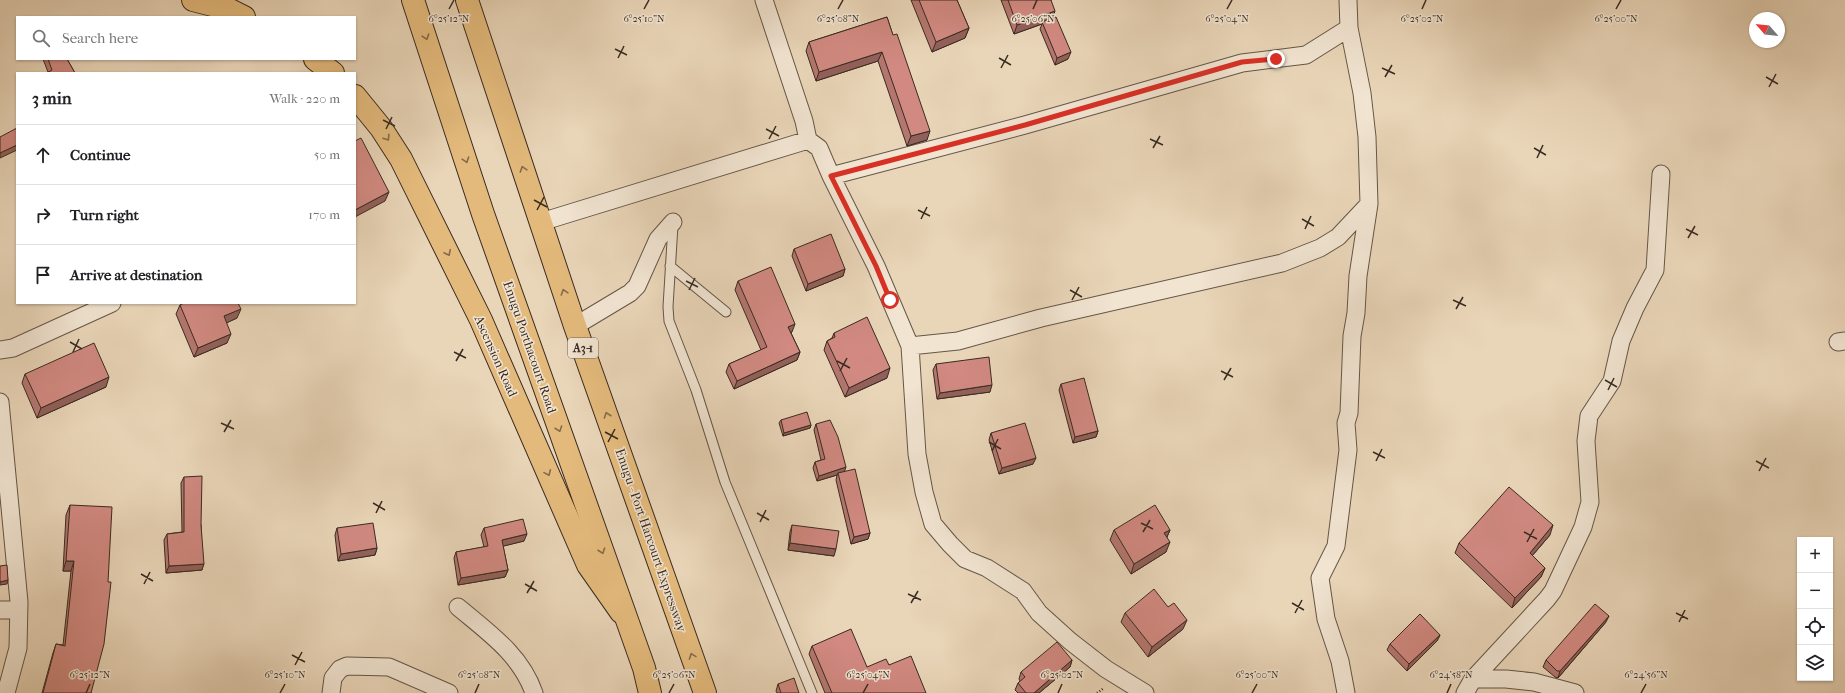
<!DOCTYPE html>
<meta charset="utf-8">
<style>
:root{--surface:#fff;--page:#f6f6f6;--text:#202124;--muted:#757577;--line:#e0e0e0}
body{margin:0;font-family:"IM FELL French Canon",serif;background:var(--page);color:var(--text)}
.controls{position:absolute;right:12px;bottom:12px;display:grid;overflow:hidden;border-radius:0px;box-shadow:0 1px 3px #0004}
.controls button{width:36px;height:36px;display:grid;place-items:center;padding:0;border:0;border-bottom:1px solid var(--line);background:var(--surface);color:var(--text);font:20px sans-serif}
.compass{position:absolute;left:1749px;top:12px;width:36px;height:36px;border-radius:50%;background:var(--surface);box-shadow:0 1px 3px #0004;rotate:298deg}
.stop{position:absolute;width:12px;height:12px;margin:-9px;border:3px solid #d93025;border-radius:50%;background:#fff}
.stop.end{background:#d93025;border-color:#fff;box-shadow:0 1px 4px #0008}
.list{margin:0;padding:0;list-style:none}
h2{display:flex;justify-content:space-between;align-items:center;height:52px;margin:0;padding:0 16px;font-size:17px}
h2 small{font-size:13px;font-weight:400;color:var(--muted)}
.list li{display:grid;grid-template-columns:26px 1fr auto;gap:12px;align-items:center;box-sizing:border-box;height:60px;padding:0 16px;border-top:1px solid var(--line)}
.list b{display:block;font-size:15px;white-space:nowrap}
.list em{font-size:13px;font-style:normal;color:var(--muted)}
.icon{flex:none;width:22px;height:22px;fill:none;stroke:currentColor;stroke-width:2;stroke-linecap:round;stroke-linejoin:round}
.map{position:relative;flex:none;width:1845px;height:693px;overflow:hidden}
.search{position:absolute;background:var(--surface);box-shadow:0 1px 3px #0004;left:16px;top:16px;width:340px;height:44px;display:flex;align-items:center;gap:10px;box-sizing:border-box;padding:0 14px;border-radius:0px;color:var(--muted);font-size:15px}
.panel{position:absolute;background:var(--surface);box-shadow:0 1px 3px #0004;left:16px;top:72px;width:340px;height:232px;border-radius:0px}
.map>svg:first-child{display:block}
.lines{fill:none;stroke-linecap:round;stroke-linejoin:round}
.lane-casing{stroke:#655647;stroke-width:11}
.street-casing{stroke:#655647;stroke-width:19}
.primary-casing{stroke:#392b21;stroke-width:24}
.highway-casing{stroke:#392b21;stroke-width:24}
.path{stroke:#392b21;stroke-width:2.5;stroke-dasharray:1 2;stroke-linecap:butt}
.lane{stroke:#f1e4d1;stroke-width:9}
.street{stroke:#f1e4d1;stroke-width:17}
.primary{stroke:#e4ba7c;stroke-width:22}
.highway{stroke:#e4ba7c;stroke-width:22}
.wall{fill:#b4766f;stroke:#392b21}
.shaded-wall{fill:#92605a;stroke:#392b21}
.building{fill:#d18981;stroke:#392b21}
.oneway{stroke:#866b4a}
.route{stroke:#d93025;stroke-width:5}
.ticks{fill:none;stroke:#392b21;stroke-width:1.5}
.labels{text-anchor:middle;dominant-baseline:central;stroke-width:3;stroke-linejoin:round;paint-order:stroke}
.shield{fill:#f1e4d1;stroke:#706256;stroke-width:1}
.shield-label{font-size:12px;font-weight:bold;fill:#392b21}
.street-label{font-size:13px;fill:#392b21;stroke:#f1e4d1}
.ticks-label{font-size:10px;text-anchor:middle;fill:#392b21;stroke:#f1e4d1;stroke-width:3;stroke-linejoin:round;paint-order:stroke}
</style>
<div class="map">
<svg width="1845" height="693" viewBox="0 0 1845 693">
<rect width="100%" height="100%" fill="#e9d5b8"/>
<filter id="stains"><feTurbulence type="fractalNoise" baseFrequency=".005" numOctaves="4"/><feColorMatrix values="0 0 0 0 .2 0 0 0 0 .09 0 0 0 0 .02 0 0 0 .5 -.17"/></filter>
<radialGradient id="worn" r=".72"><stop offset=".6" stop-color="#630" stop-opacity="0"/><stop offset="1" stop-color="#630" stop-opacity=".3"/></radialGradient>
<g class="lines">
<g class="lane-casing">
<path id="lane" d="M673 225 668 307 669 321 696 390 725 482 812 693
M670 266 726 312"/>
</g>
<g class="street-casing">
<path id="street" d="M764 0 804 121 808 140 819 148 831 176 876 266 910 346 917 454 924 492 933 524 950 544 965 559 987 568 1023 591 1039 613 1070 641 1106 669 1145 693
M831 176 1025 125 1242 63 1306 55 1349 28
M541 222 808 140
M575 326 630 293 637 286 658 239 673 222
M1838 342 1845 341
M910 346 958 341 1041 318 1282 263 1320 248 1338 237 1369 204
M0 350 13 348 112 303
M0 402 19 602 18 648 6 693
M458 607C488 632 521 655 534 693
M0 610H19
M1473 679H1506L1534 682 1575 693
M331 693 333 678 340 669 347 666 389 667 449 693
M1346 693 1340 661 1326 619 1320 578 1336 546 1348 450 1346 423 1349 413 1352 336 1356 313 1358 276 1369 204 1367 137 1362 93 1349 28 1348 0
M1465 693 1473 679 1547 599 1553 591 1583 527 1590 502 1586 441 1589 416 1612 381 1621 341 1635 308 1655 270 1661 174"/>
</g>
<g class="primary-casing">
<path id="primary" d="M193 0 228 9 244 17
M315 59 333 73
M355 96 381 128 401 159 481 320 588 565 621 612"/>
</g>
<g class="highway-casing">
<path id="highway" d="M413 0 483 214 644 668 650 693
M467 0 575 326 705 693"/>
</g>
<path class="path" d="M1097 693 1104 688"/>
<use href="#lane" class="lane"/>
<use href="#street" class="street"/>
<use href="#primary" class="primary"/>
<use href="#highway" class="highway"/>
</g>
<path class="wall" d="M911 0H957L969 28 965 38 932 52Z
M1001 0H1051L1052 18 1068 59 1055 65 1040 29 1042 24 1014 34Z
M887 17 927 140 907 146 878 61 816 81 806 51 809 42Z
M43 59H67L75 73 48 72Z
M794 249 845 269 843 276 806 291 792 256Z
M738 281 792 332 791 333 800 352 797 360 734 389 726 372 729 364 761 350 735 290Z
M180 305 237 318 226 323 227 343 194 357 176 314Z
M834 333 887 378 845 397 824 350 827 341 832 338Z
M936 364 990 392 937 399 933 370Z
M25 374 106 387 37 418 22 383Z
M1061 384 1098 431 1096 437 1073 443 1059 390Z
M781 420 811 425 810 428 783 436 779 423Z
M816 424 845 472 870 533 868 539 851 544 836 480 837 475 817 481 813 468 815 462 821 460 814 430Z
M991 433 1033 464 999 474 989 440Z
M184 477 201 525 202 570 166 573 164 540 167 534 182 532 181 483Z
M70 505 91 693H42L53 653 56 644 63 645 71 571H63L66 515Z
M792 525 834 556 788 550 790 532Z
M337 528 377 548 375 555 338 561 335 535Z
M484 528 524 541 503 546 508 570 505 577 458 585 454 558 456 552 484 547 481 535Z
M1114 530H1170L1167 537 1166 552 1131 574 1110 540Z
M1550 535 1532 556 1545 568 1541 577 1512 608 1455 553 1459 543Z
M1125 613 1183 629 1148 657 1121 622Z
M1606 622 1558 678 1555 677 1543 667 1546 660Z
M1440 635 1437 641 1407 671 1387 650 1390 644Z
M812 646 867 667 889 665 926 693H825L809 654Z
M1072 660 1070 667 1039 693H1018L1015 690 1018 683 1020 681 1019 679 1021 672Z
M778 684 799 693H777L776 691Z"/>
<path class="shaded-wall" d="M1055 11 1052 20 1042 22V24L1014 34 1017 25Z
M969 28 965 38 932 52 936 42Z
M882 52 878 61 816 81 819 72Z
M1071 52 1068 59 1055 65 1057 58Z
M930 131 927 140 907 146 911 136Z
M17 145V150L0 158V153Z
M389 192 385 201 355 217V210Z
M845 269 843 276 806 291 808 284Z
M241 309 237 318 220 326 224 316Z
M795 324 792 332 785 335 788 327Z
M231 334 227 343 194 357 198 348Z
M800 352 797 360 734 389 737 381Z
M890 368 887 378 845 397 849 388Z
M109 377 106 387 37 418 41 408Z
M992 385 990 392 937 399 940 393Z
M811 425 810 428 783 436 784 433Z
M1098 431 1096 437 1073 443 1075 437Z
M1036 458 1033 464 999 474 1002 468Z
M846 467 844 473H838L837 475 817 481 819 476Z
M1553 525 1550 535 1526 563 1530 553Z
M1170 530 1166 539 1164 533Z
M870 533 868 539 851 544 854 537Z
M527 534 524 541 500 547 502 540Z
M1170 542 1166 552 1131 574 1134 564Z
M790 543 836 549 834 556 788 550Z
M377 548 375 555 338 561 341 554Z
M66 561H74L71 571H63Z
M204 564 202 570 166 573 169 566Z
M1545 568 1541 577 1512 608 1515 598Z
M508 570 505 577 458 585 461 578Z
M8 580 7 584 0 585V582Z
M1609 616 1606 622 1558 678 1560 671Z
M1187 620 1183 629 1148 657 1152 647Z
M1440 635 1437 641 1407 671 1409 664Z
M1072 660 1070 667 1039 693H1034Z"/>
<path class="building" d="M919 0H957L969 28 936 42Z
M1008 0H1051L1055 11 1017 25Z
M887 17 893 35 897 34 930 131 911 136 882 52 819 72 809 42Z
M1056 17 1071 52 1057 58 1042 22Z
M48 59H67L75 73H47L52 70Z
M17 128V145L0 153V137Z
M361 138 389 192 355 210V141Z
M831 234 845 269 808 284 794 249Z
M771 267 795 324 788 327 800 352 737 381 729 364 767 347 738 281Z
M184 303H238L241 309 224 316 231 334 198 348 180 305Z
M867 317 890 368 849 388 827 341 835 337 834 333Z
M94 343 109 377 41 408 25 374Z
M989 357 992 385 940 393 936 364Z
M1084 378 1098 431 1075 437 1061 384Z
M807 412 811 425 784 433 781 420Z
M830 420 838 437 846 467 819 476 815 462 825 459 816 424Z
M1025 423 1036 458 1002 468 991 433Z
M855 469 870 533 854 537 838 473Z
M202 476 201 525 204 564 169 566 167 534 184 532V477Z
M1509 487 1553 525 1530 553 1545 568 1515 598 1459 543Z
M70 505 112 507 108 582H111L104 644 91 693H43L56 644 65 646 74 561H66Z
M1155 505 1170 530 1164 533 1170 542 1134 564 1114 530Z
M523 519 527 534 502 540 508 570 461 578 456 552 488 546 484 528Z
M373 523 377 548 341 554 337 528Z
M792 525 839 531 836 549 790 543Z
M7 565 8 580 0 582V566Z
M1154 589 1168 607 1174 603 1187 620 1152 647 1125 613Z
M1595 604 1609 616 1560 671H1557L1546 660Z
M1420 614 1440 635 1409 664 1390 644Z
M851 629 867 667 886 659 889 665 911 656 926 693H832L812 646Z
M1057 642 1072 660 1034 693H1026L1018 683 1025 677 1021 672Z
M794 678 799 693H781L778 684Z"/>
<defs><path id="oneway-chevron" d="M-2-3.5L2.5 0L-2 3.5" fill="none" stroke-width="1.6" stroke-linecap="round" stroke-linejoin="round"/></defs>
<g class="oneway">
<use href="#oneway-chevron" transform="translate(426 37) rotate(72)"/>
<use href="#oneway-chevron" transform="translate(387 138) rotate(57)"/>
<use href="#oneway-chevron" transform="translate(466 160) rotate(72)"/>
<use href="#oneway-chevron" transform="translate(523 169) rotate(-108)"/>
<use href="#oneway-chevron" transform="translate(448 253) rotate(64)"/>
<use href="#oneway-chevron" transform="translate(564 292) rotate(-108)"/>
<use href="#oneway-chevron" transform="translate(607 415) rotate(-109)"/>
<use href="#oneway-chevron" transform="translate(559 429) rotate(71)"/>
<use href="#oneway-chevron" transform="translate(548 473) rotate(66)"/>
<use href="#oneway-chevron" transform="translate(602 551) rotate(71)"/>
<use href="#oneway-chevron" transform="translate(692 656) rotate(-110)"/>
</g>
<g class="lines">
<path class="route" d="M890 300 876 266 831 176 1025 125 1242 62 1276 59"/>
</g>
<path class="ticks" d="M449 9 454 0M644 9 649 0M838 9 843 0M1033 9 1037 0M1227 9 1232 0M1422 9 1426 0M1616 9 1621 0M615 49 627 55M618 58 624 46M999 58 1011 65M1001 68 1008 55M1382 68 1395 74M1385 77 1392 65M1766 77 1778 84M1769 87 1776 74M383 120 395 126M386 129 392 117M766 129 779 136M769 139 776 126M1150 139 1163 145M1153 148 1160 136M1534 148 1546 155M1537 158 1543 145M534 200 547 207M537 210 544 197M918 210 930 216M921 219 927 207M1302 219 1314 226M1305 229 1311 216M1686 229 1698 235M1688 238 1695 226M686 281 698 287M689 290 695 278M1070 290 1082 297M1072 300 1079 287M1453 300 1466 306M1456 309 1463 297M70 342 82 349M73 352 79 339M454 352 466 358M456 361 463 349M837 361 850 368M840 371 847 358M1221 371 1233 377M1224 380 1231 368M1605 380 1617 387M1608 390 1614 378M221 423 234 429M224 432 231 420M605 432 618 439M608 442 615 429M989 442 1001 449M992 451 998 439M1373 452 1385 458M1376 461 1382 449M1756 461 1769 468M1759 471 1766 458M373 503 385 510M376 513 382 501M757 513 769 520M760 522 766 510M1141 523 1153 529M1143 532 1150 520M1524 532 1537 539M1527 542 1534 529M141 574 153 581M144 584 150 572M525 584 537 591M527 593 534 581M908 594 921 600M911 603 918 591M1292 603 1304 610M1295 613 1302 600M1676 613 1688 619M1679 622 1685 610M292 655 305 662M295 665 302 652M86 693 90 684M280 693 285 684M475 693 479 684M669 693 674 684M863 693 868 684M1058 693 1062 684M1252 693 1257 684M1447 693 1451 684M1641 693 1646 684"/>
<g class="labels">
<rect class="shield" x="568" y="338" width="30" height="20" rx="3"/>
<g class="shield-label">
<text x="583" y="348">A3-1</text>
</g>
<g class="street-label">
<text transform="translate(530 347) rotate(71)">Enugu Porthacourt Road</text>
<text transform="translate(496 356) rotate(66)">Ascension Road</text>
<text transform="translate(651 540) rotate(71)">Enugu - Port Harcourt Expressway</text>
</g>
</g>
<g class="ticks-label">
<text x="449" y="22">6°25'12"N</text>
<text x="644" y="22">6°25'10"N</text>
<text x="838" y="22">6°25'08"N</text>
<text x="1033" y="22">6°25'06"N</text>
<text x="1227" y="22">6°25'04"N</text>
<text x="1422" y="22">6°25'02"N</text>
<text x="1616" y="22">6°25'00"N</text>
<text x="90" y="678">6°25'12"N</text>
<text x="285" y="678">6°25'10"N</text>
<text x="479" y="678">6°25'08"N</text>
<text x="674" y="678">6°25'06"N</text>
<text x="868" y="678">6°25'04"N</text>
<text x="1062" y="678">6°25'02"N</text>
<text x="1257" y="678">6°25'00"N</text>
<text x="1451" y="678">6°24'58"N</text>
<text x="1646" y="678">6°24'56"N</text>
</g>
<rect width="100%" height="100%" filter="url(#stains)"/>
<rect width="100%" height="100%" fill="url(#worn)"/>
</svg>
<div class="controls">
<button>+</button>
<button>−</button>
<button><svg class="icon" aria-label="locate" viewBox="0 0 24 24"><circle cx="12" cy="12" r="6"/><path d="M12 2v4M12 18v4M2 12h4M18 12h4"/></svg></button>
<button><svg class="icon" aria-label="layers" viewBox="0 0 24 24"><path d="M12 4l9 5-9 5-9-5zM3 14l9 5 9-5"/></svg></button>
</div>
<svg class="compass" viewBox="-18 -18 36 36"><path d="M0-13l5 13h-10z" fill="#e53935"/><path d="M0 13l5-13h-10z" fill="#757577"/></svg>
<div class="stop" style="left:890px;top:300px"></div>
<div class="stop end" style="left:1276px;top:59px"></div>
<div class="search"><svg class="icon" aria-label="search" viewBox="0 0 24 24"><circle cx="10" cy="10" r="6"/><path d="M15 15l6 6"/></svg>Search here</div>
<section class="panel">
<h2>3 min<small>Walk · 220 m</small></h2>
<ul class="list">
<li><svg class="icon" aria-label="ahead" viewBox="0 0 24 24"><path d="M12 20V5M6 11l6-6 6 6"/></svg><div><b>Continue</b></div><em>50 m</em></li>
<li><svg class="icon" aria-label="right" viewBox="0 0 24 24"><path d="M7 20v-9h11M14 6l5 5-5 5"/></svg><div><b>Turn right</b></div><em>170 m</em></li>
<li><svg class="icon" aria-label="arrive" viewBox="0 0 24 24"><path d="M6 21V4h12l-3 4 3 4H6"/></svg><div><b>Arrive at destination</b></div></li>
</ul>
</section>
</div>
